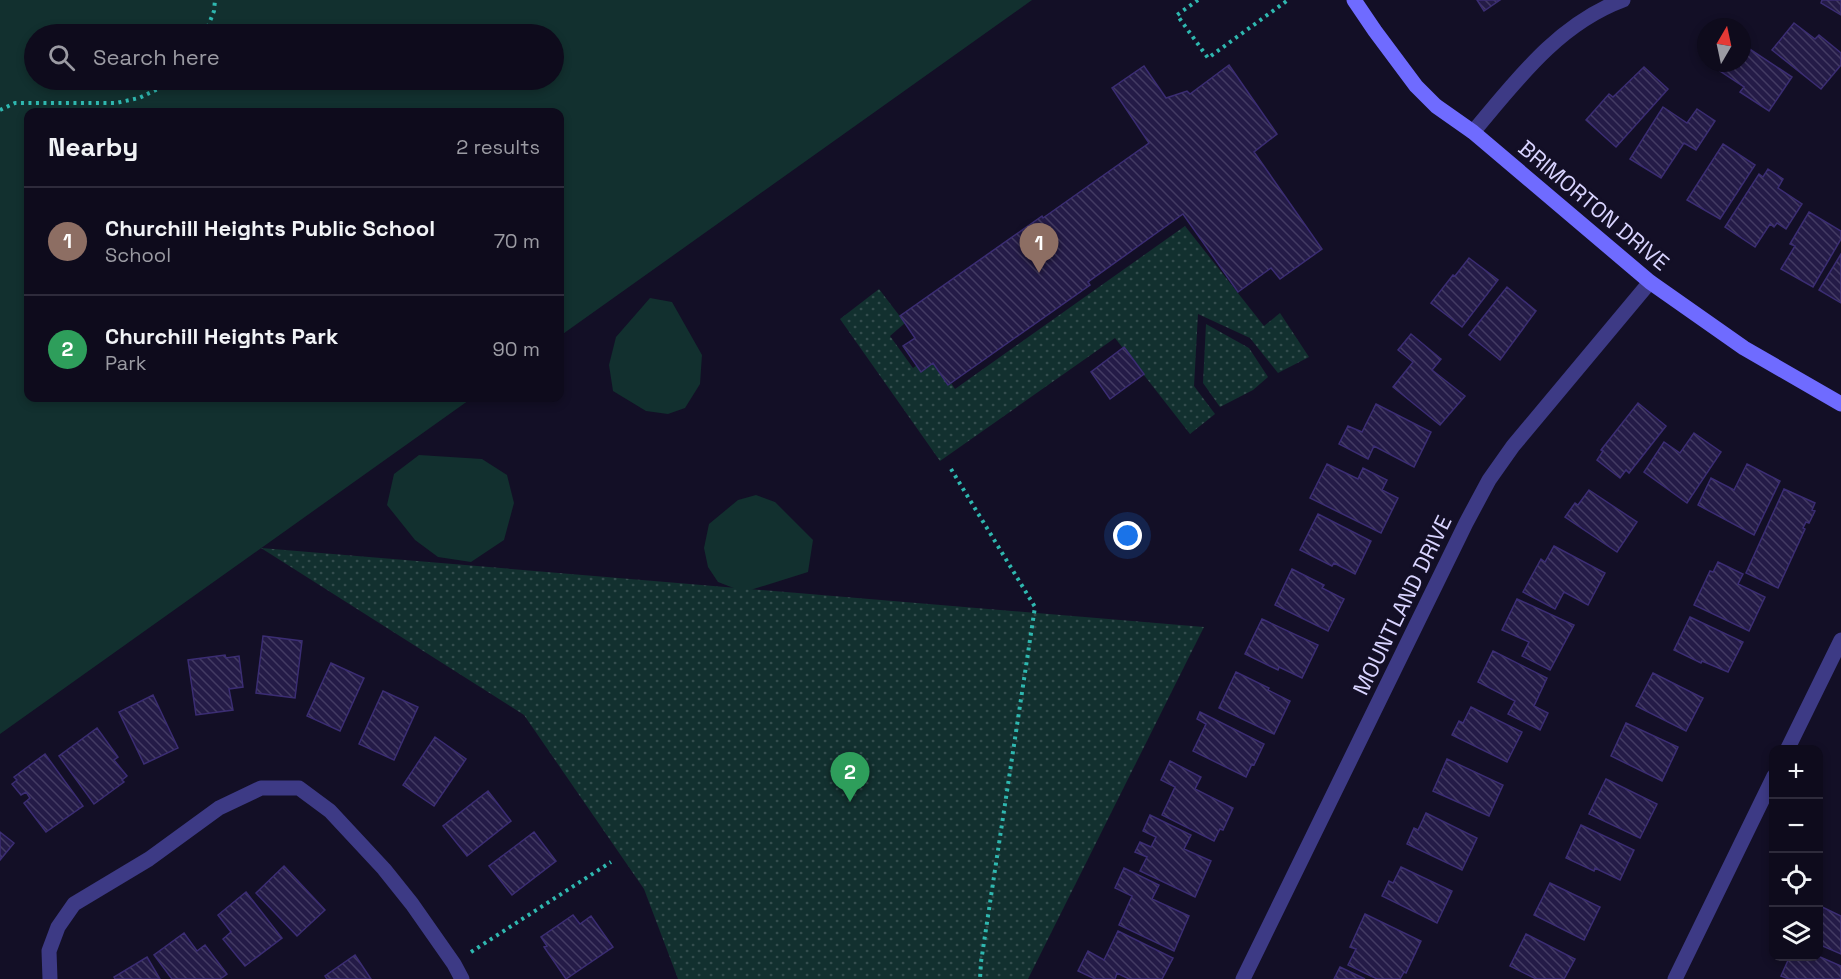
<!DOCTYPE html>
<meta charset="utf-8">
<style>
:root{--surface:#0e0b1c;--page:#171425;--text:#f1f3f6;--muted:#9b9ba3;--line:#2e2b3b;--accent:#db2777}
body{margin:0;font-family:"Space Grotesk",sans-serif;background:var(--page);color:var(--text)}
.controls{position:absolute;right:18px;bottom:18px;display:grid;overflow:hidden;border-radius:12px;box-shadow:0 3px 9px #0003}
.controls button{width:54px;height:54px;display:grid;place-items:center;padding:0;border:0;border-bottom:2px solid var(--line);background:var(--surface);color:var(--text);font:30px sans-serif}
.compass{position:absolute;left:1697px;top:18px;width:54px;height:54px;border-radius:50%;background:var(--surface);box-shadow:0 3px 9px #0003;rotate:9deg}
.you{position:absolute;left:1128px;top:536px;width:21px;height:21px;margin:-15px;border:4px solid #fff;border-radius:50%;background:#1a73e8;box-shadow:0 0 0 9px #1a73e833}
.badge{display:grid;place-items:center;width:39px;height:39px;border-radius:50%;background:var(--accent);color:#fff;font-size:20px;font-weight:700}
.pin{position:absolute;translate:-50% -50px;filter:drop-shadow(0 2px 3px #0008)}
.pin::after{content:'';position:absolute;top:32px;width:21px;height:18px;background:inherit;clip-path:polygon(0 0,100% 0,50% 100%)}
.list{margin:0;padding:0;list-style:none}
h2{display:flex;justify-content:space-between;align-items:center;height:78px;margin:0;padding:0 24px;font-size:26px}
h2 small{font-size:20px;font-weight:400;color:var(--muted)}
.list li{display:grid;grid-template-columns:39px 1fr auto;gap:18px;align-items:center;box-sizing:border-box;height:108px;padding:0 24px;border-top:2px solid var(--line)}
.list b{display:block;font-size:22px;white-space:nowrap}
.list p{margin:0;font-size:20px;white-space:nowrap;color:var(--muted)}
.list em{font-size:20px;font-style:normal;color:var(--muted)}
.icon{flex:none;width:33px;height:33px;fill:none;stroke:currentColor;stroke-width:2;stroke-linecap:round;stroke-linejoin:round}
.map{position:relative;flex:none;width:1841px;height:979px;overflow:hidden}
.search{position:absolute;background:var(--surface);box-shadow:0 3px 9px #0003;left:24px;top:24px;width:540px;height:66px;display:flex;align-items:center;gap:15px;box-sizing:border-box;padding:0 21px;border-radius:33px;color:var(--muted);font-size:22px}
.panel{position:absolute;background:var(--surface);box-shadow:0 3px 9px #0003;left:24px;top:108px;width:540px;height:294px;border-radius:12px}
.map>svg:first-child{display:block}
.grass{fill:#12302f;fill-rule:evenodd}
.park{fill:url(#park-dots)}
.building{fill:url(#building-back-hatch);stroke:#3b2d73;stroke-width:1.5}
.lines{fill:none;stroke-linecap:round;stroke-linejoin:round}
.path{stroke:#2fb8b0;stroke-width:4;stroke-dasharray:3 4.5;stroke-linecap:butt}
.street{stroke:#3d3a85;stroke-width:15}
.secondary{stroke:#6f6bff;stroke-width:15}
.labels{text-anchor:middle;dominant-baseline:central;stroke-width:6;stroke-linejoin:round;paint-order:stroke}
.street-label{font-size:22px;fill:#d9d4ff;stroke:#130f26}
</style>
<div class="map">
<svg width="1841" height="979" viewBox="0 0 1841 979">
<defs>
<pattern id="park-dots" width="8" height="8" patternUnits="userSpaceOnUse" patternTransform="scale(1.5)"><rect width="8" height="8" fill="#12302f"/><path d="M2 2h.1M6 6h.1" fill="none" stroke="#344d4e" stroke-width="1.8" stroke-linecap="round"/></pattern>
<pattern id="building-back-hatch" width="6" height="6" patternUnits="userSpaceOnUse" patternTransform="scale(1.5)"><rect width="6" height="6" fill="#241b47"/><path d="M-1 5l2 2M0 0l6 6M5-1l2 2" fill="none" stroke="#433b63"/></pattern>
</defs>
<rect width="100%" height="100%" fill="#130f26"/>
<path class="grass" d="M0 0H1032L560 336V112H28V398H472L0 734ZM554 34V80H34V34Z
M650 298 672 302 702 355 700 384 685 408 668 414 646 411 613 391 609 365 616 337Z
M419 455 482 459 507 475 514 503 504 540 471 562 438 557 415 540 387 505 394 474Z
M756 495 775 502 813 540 808 572 744 592 718 582 708 567 704 548 709 524 738 500Z"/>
<path class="park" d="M1185 226 1264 326 1280 313 1309 357 1278 373 1250 338 1198 314 1194 386 1215 414 1190 434 1115 338 940 461 840 319 879 289 905 323 890 336 913 368 932 354 955 389Z
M1206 324 1249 348 1268 377 1253 390 1220 407 1203 383Z
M261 548 1204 627 1028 979H678L644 889 524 715Z"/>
<path class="building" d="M1477 0H1500L1484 11Z
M1822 0H1841V15L1821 3Z
M1794 23 1815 39 1819 35 1841 53V65L1821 89 1772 50Z
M1742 44 1792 77 1769 111 1740 92 1744 87 1720 71 1726 63H1742Z
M1229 65 1277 134 1254 152 1322 249 1280 279 1271 268 1238 292 1183 214 1088 282 1090 285 948 385 933 363 921 372 903 346 915 338 900 316 1042 216 1043 218 1149 143 1112 88 1144 66 1166 98 1187 91 1190 94Z
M1644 67 1668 89 1616 147 1586 120 1609 94 1613 97Z
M1663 107 1687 123 1697 109 1715 121 1696 150 1684 143 1661 178 1630 159Z
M1723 144 1755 165 1720 219 1687 200Z
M1768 169 1783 179 1778 188 1802 204 1786 229 1777 223 1774 227 1770 224 1755 247 1725 227 1759 174 1763 177Z
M1809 212 1841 231V239L1813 287 1781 269 1795 246 1790 244Z
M1841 254V303L1819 290Z
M1469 258 1498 280 1462 327 1431 303 1453 275 1455 276Z
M1507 287 1536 311 1500 360 1469 335Z
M1411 334 1441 359 1432 370 1465 396 1440 425 1393 387 1413 362 1398 350Z
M1124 347 1144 374 1110 399 1091 372Z
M1638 403 1666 426 1629 473 1626 470 1620 478 1597 460 1603 451 1601 450Z
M1376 404 1431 432 1414 467 1374 446 1368 459 1339 444 1348 426 1362 432Z
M1694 433 1721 452 1687 503 1644 472 1664 442 1680 453Z
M1327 464 1358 479 1363 468 1387 480 1382 490 1398 498 1381 533 1310 498Z
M1747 464 1780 481 1754 535 1698 505 1711 478 1734 490Z
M1784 489 1815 503 1812 510 1815 511 1809 523 1806 522 1803 528 1805 529 1778 588 1746 573Z
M1589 490 1637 522 1617 552 1565 517 1575 503 1578 505Z
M1318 514 1371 541 1355 574 1334 563 1332 566 1300 550Z
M1554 546 1605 573 1588 605 1564 592 1555 609 1523 592 1541 559 1545 562Z
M1718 562 1743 574 1738 584 1765 597 1749 631 1694 605 1710 571 1713 572Z
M1292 569 1324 585 1322 588 1344 599 1328 631 1275 605Z
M1517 599 1574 625 1550 670 1522 656 1529 642 1502 630Z
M1690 617 1743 642 1728 672 1702 661 1701 663 1674 650Z
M1262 619 1318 645 1302 678 1279 667 1278 670 1245 654Z
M263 636 302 641 295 698 256 693Z
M1493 651 1547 678 1534 706 1548 713 1540 730 1508 714 1515 701 1478 682Z
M225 655 226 658 239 656 243 687 229 689 233 710 196 715 188 660Z
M331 663 364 678 340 731 307 716Z
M1236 672 1269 688 1268 690 1290 701 1274 734 1219 708Z
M1653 673 1703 698 1686 731 1636 706Z
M383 691 418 707 394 760 359 744Z
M153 695 178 748 144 764 119 712Z
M1471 707 1522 732 1507 762 1452 735 1459 721 1463 723Z
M1200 712 1264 744 1254 765 1252 764 1246 777 1193 751 1206 724 1197 719Z
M1626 723 1678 747 1662 781 1611 756Z
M97 728 118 757 114 760 127 776 122 780 124 782 94 804 59 756Z
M435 737 466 759 434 806 403 785Z
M45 754 83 806 46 832 24 803 30 798 26 792 21 795 12 784 17 780 14 777Z
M1447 759 1503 785 1489 816 1433 791Z
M1170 761 1201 777 1195 789 1233 808 1223 830 1220 829 1214 841 1162 815 1175 787 1161 780Z
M1606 779 1657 804 1640 838 1589 814Z
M488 791 511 821 467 856 443 826Z
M1426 813 1477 838 1462 870 1407 844 1414 828 1418 830Z
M1150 815 1191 835 1184 849 1211 861 1195 897 1140 871 1147 857 1135 852 1140 842 1151 847 1156 837 1143 831Z
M1581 825 1634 850 1620 880 1595 868 1594 871 1566 858Z
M0 832 14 843 0 860Z
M534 832 556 861 512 895 489 866Z
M284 866 325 910 297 936 256 893Z
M1401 867 1452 891 1437 923 1382 896 1389 881 1393 883Z
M1124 868 1159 885 1152 899 1189 916 1174 951 1119 925 1132 896 1115 888Z
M1550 883 1600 907 1584 940 1534 915Z
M246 892 282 938 245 966 223 939 231 932 218 915Z
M1818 905 1841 916V954L1818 944Z
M1365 914 1421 941 1406 973 1404 972 1400 979H1377L1348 965 1356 949 1350 947Z
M573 915 580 924 591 916 613 947 566 979 544 947 547 946 541 937Z
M1118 931 1173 958 1162 979H1129L1117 973 1115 979H1095L1078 971 1088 951 1104 960Z
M184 933 197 951 205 945 227 974 220 979H172L154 955Z
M1526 934 1575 959 1564 979H1536L1510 966Z
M355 955 371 979H327L325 976Z
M1790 956H1818L1841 966V979H1789L1781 976Z
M147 957 160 979H115L114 977Z
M1340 967 1365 979H1334Z"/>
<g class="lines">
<path class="path" d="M1198 0 1177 15 1208 58 1288 0
M205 34 214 11 215 0
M0 110 15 103H116L139 98 166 85 171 80
M951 469 1035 607 981 962 980 979
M471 952 611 862"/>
<path class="street" d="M1473 132C1516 81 1558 24 1623 0
M1787 750 1841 640
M50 979 49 951 58 927 74 904 149 859 219 808 261 788H299L330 811 384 869 412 904 454 964 462 979
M1243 979 1466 523 1489 480 1513 446 1650 282
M1675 979 1774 776"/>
<path class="secondary" d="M1354 0 1375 31 1416 86 1436 106 1473 132 1650 282 1744 348 1841 404"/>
</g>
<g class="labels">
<g class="street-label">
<text transform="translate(1594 205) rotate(40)">BRIMORTON DRIVE</text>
<text transform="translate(1402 605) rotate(-64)">MOUNTLAND DRIVE</text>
</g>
</g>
</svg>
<div class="controls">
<button>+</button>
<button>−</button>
<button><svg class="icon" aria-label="locate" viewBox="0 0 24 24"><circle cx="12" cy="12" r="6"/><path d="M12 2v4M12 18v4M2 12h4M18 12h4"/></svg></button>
<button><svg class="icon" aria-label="layers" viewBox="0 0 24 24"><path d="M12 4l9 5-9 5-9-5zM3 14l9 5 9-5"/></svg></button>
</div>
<svg class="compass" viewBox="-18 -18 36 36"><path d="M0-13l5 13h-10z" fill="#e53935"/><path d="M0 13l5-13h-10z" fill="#9b9ba3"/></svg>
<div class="you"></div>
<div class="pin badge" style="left:1039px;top:273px;background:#8d6e63">1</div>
<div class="pin badge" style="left:850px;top:802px;background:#2e9e5b">2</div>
<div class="search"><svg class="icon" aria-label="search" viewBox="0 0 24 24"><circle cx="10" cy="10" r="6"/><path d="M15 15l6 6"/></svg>Search here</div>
<section class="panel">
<h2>Nearby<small>2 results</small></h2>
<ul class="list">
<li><span class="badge" style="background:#8d6e63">1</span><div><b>Churchill Heights Public School</b><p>School</p></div><em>70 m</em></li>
<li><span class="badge" style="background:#2e9e5b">2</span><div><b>Churchill Heights Park</b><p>Park</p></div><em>90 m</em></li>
</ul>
</section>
</div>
